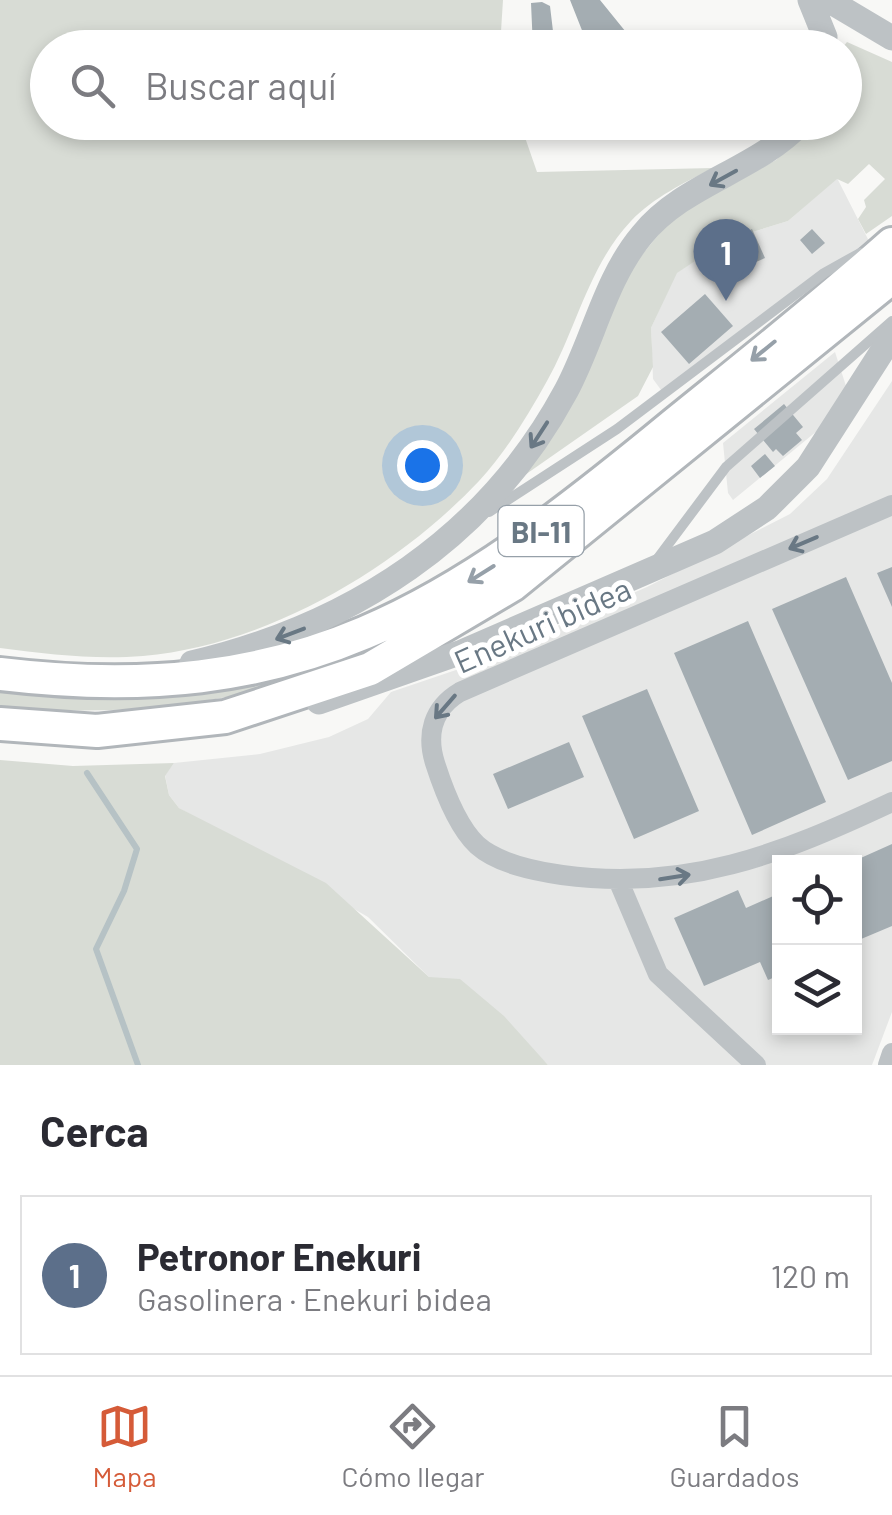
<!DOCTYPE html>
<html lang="es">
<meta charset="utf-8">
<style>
:root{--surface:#fff;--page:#f7f7f7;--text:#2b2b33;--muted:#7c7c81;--line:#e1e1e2;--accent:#d55b38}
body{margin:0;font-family:Barlow,sans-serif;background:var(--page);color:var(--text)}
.controls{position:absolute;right:30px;bottom:30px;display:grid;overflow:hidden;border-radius:0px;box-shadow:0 5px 15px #0003}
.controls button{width:90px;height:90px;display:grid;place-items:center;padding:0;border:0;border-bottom:2px solid var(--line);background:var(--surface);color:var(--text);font:50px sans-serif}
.you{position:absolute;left:422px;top:465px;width:35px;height:35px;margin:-25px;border:8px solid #fff;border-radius:50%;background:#1a73e8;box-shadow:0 0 0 15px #1a73e833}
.badge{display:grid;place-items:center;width:65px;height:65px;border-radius:50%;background:var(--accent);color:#fff;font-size:32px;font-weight:700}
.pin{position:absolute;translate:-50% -82px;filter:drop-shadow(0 2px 5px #0008)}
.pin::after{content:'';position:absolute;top:52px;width:35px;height:30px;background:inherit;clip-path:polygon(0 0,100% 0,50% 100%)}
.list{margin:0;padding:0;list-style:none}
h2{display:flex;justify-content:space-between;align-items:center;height:130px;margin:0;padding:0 40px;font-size:42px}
h2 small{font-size:32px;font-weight:400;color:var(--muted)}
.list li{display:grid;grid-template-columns:65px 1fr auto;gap:30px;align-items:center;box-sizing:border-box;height:160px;margin:0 20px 20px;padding:0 20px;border:2px solid var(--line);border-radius:0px}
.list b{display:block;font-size:38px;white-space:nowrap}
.list p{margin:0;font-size:32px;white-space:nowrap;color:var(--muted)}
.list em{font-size:32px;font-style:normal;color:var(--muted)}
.icon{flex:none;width:55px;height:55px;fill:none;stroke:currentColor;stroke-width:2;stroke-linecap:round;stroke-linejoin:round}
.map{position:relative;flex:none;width:892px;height:1065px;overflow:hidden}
.search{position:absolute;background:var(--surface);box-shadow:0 5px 15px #0003;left:30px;right:30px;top:30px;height:110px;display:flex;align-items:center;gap:25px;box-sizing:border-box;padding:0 35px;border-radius:55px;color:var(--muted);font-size:38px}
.sheet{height:310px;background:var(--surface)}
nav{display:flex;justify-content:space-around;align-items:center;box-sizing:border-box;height:140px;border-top:2px solid var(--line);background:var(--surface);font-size:28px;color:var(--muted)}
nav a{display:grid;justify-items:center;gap:5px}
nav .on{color:var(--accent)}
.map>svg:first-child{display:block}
.built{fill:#e6e7e6;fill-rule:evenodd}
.green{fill:#d8dcd5}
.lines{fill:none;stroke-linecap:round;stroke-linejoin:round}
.stream{stroke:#b6c2c5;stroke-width:6}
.building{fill:#a4adb2}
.primary-casing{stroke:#b1b6ba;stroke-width:38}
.service{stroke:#bdc2c5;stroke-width:10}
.minor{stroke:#bdc2c5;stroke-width:20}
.tertiary{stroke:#bdc2c5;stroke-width:25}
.primary{stroke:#fff;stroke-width:32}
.oneway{stroke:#697884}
.oneway2{stroke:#96a0a9}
.labels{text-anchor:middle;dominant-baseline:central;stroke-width:10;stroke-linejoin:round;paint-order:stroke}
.shield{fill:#fff;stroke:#96a0a9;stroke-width:2.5}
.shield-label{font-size:30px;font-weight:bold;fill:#697884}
.street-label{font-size:32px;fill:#697884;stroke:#fff}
</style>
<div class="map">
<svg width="892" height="1065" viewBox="0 0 892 1065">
<rect width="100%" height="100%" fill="#f8f8f6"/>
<path class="built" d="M837 178 872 247 824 273 664 394 653 379 651 328 676 273 727 240 788 221Z
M835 352 846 386 823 426 733 500 728 493 723 443Z
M892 381V1012L872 1065H548L530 1047 429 977 368 917 179 808 169 795 165 775 174 763 260 754 329 737 368 719 391 692 456 670 647 587 790 514 827 479ZM780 862H854V1028H780Z"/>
<path class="green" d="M0 0H503L500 47 48 48V122L520 123 537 172 713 168C684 183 654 197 631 221 589 265 576 330 547 381 528 415 506 452 479 481 395 570 266 645 143 656 94 660 48 654 0 648Z
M847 42 892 62V216L866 234 858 219 866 207 864 200 885 179 869 164 848 184 837 179 788 221 727 240 677 273 651 328 653 367 638 396 522 477 632 267 673 217 776 160 814 123 844 122 843 47Z
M408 630C282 702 142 719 0 707V689L91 698 169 693Z
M0 760 73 766 174 763 165 776 169 795 179 808 326 883 429 977 460 979 504 1016 548 1065H0Z"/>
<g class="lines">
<path class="stream" d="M87 773 137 849 124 891 96 949 138 1065"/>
</g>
<path class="building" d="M570 0H600L634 42 589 48Z
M542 2 550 6 555 48H533L531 3Z
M752 229 765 258 740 269 727 240Z
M812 229 825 243 812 254 800 240Z
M705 294 733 326 689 364 661 332Z
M784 404 803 427 796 433 802 440 783 456 776 449 773 452 754 429Z
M765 454 775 466 760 478 751 466Z
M892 567V607L877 573Z
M846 577 892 683V761L848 780 772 609Z
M748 621 826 802 752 835 674 653Z
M647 689 699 811 634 839 582 716Z
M569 742 584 777 508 809 493 774Z
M892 844V926L854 942V861Z
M738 890 746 908 780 893V975L768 980 760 962 704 986 674 918Z"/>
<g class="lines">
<g class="primary-casing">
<path id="primary" d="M0 674C300 710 449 610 671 427 745 367 821 307 892 244
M0 724 97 731 225 717 370 669 512 585 892 277"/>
</g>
<path class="service" d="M489 512 617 429 824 273 860 253
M658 558 726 467 892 321"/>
<path class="minor" d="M892 505 460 692C433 708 426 734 435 763 443 788 458 827 477 845 498 864 535 871 562 875 686 892 781 854 892 802
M619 882 658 974 756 1065
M888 1065 892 1053"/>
<path class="tertiary" d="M810 0 825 37 824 48
M828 0 892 38
M192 663C352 625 487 538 566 391 593 341 605 279 642 235 684 183 756 171 802 122
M319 702 462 652 715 542 767 508 808 467 892 336"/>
<use href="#primary" class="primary"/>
</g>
<defs><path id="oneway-shaft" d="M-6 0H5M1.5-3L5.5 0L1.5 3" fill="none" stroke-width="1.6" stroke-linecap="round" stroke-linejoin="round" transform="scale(2.5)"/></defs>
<g class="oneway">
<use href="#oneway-shaft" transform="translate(723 178) rotate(151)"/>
<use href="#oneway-shaft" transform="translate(539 435) rotate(123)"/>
<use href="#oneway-shaft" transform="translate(803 543) rotate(157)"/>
<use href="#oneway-shaft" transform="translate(290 634) rotate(159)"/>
<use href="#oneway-shaft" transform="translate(445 707) rotate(131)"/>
<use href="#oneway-shaft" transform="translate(675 877) rotate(-9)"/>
</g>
<g class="oneway2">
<use href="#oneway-shaft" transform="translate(763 351) rotate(141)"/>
<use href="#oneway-shaft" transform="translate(481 574) rotate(148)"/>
</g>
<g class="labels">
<rect class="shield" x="498.5" y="506" width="85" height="50" rx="8"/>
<g class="shield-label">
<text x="541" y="531">BI-11</text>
</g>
<g class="street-label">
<text transform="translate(542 624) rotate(-24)">Enekuri bidea</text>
</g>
</g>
</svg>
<div class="controls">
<button><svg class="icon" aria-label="locate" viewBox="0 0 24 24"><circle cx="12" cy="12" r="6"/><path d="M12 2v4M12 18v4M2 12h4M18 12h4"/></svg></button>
<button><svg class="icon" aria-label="layers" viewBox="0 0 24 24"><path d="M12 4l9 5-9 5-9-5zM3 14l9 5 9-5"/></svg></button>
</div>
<div class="you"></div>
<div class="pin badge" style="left:726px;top:301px;background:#5c6f8a">1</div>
<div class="search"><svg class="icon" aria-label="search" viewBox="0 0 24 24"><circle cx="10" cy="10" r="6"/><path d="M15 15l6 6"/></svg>Buscar aquí</div>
</div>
<section class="sheet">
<h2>Cerca<small></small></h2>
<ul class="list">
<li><span class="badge" style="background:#5c6f8a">1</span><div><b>Petronor Enekuri</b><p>Gasolinera · Enekuri bidea</p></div><em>120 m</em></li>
</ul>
</section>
<nav>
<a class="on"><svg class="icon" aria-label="map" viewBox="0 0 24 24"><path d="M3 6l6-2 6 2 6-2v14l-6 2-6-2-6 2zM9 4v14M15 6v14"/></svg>Mapa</a>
<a><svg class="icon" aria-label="directions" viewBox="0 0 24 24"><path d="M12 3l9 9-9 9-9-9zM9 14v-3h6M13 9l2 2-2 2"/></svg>Cómo llegar</a>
<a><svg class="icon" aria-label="saved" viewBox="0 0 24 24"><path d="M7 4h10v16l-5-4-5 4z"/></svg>Guardados</a>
</nav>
